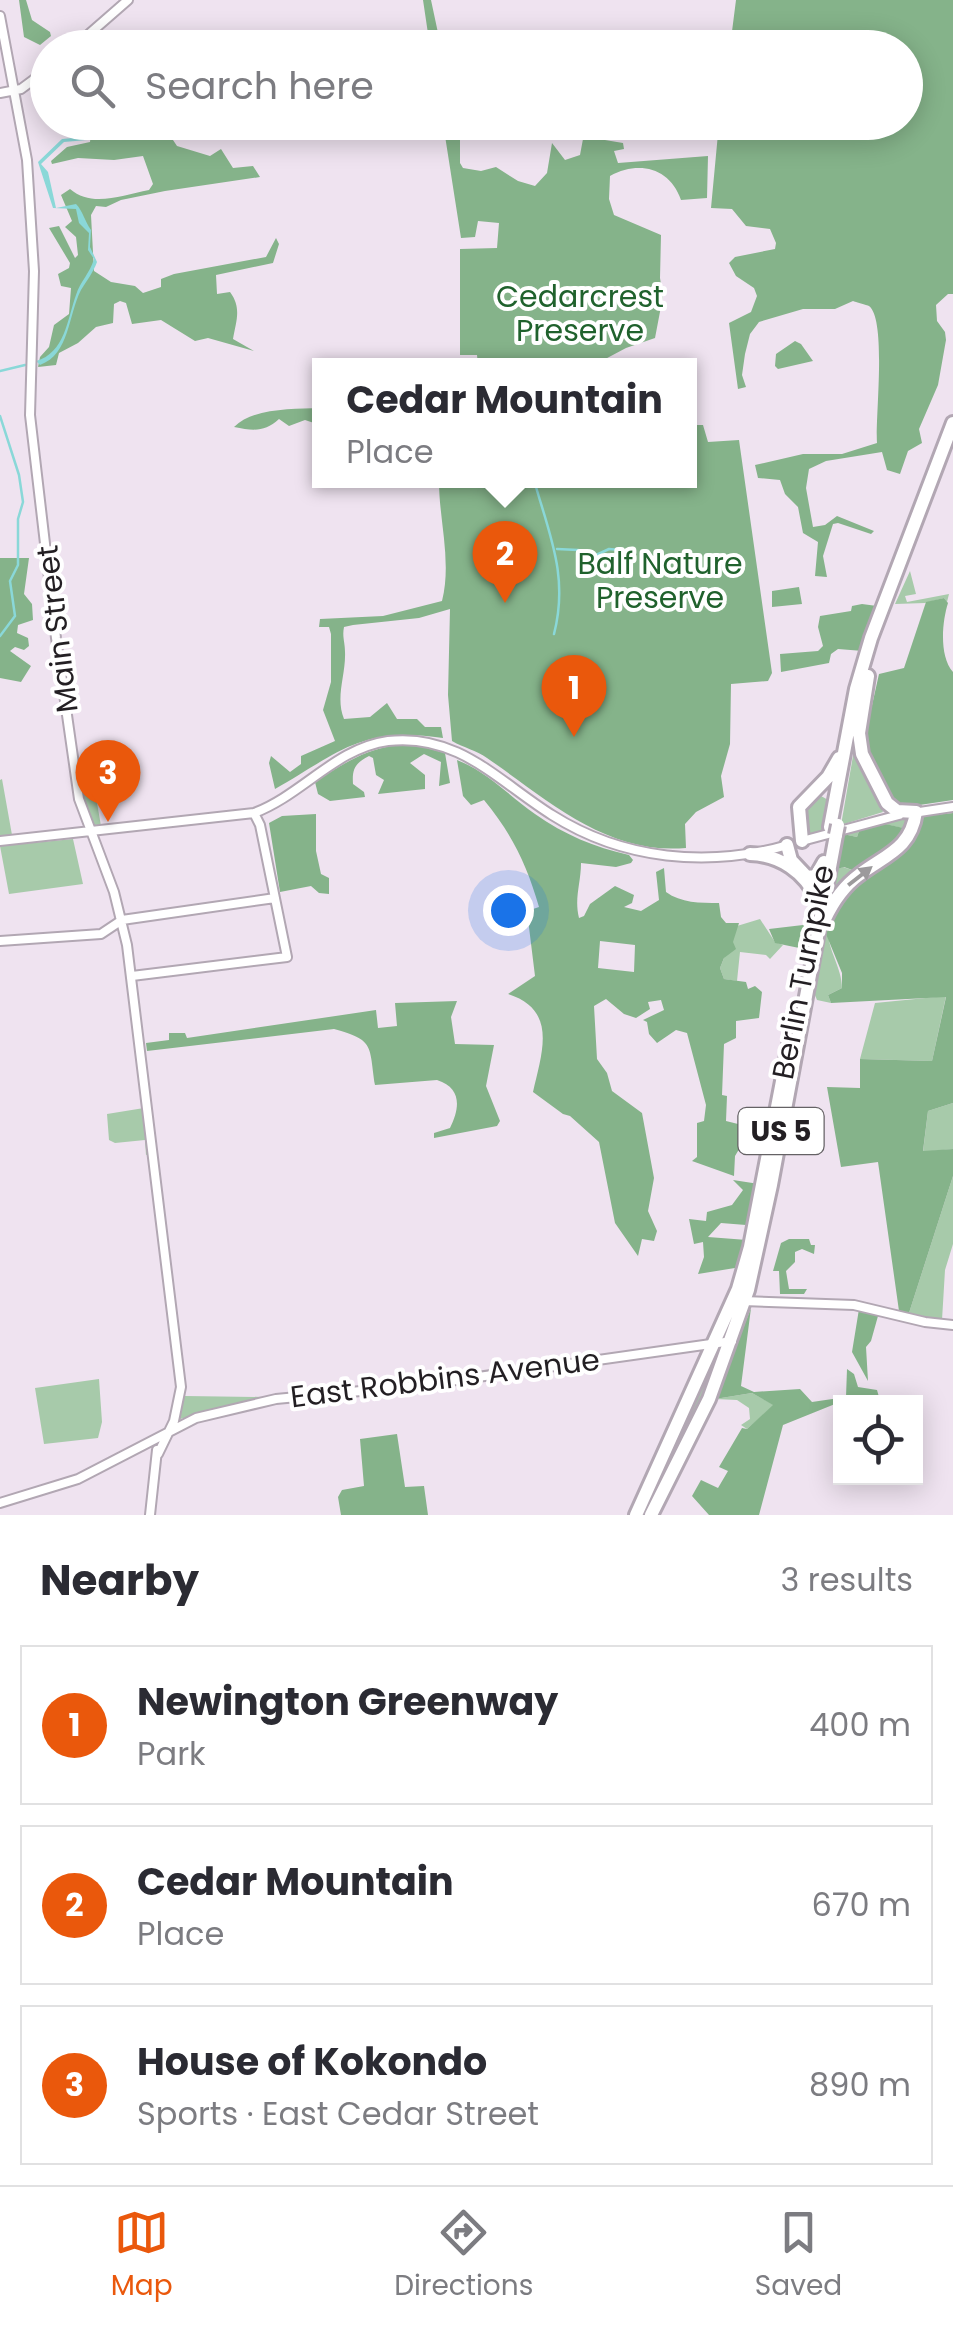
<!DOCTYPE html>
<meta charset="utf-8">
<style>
:root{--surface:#fff;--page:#f7f7f7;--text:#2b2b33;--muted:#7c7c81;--line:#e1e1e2;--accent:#ea580c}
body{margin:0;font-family:Poppins,sans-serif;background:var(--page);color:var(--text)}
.controls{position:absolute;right:30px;bottom:30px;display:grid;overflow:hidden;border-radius:0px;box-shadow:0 5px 25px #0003}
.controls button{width:90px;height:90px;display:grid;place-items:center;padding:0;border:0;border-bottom:2px solid var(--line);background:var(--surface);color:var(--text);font:50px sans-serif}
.you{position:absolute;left:508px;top:910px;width:35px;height:35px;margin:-25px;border:8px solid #fff;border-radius:50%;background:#1a73e8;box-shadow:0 0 0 15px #1a73e833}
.badge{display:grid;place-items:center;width:65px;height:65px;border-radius:50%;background:var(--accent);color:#fff;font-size:32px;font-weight:700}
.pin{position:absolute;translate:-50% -82px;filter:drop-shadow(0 2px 5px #0008)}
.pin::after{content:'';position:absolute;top:52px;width:35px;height:30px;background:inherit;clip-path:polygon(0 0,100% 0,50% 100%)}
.popup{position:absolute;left:312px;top:358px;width:385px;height:130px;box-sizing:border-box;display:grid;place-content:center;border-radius:0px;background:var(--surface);filter:drop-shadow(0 2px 8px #0005);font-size:32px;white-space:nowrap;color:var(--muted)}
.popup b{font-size:38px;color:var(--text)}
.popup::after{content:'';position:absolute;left:50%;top:100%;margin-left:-20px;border:20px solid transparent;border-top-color:var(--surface)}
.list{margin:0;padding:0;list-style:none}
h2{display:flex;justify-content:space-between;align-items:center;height:130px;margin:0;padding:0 40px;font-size:42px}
h2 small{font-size:32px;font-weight:400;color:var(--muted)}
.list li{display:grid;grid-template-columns:65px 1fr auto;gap:30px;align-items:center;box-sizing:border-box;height:160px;margin:0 20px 20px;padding:0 20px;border:2px solid var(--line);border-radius:0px}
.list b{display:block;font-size:38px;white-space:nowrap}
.list p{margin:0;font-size:32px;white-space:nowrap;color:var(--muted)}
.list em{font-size:32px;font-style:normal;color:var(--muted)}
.icon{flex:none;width:55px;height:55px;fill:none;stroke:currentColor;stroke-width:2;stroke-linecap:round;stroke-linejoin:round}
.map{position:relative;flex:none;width:953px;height:1515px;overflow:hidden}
.search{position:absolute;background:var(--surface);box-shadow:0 5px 25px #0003;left:30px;right:30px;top:30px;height:110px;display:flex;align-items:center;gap:25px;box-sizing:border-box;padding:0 35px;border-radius:55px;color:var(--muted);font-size:38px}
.sheet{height:670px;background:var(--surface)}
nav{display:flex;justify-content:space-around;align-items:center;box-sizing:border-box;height:140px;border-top:2px solid var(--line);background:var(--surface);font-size:28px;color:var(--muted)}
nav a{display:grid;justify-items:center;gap:5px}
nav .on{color:var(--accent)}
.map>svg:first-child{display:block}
.green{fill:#a7caaa}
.forest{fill:#85b38a;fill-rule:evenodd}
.water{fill:#8ad8d8}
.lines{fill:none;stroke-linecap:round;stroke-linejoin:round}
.stream{stroke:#8ad8d8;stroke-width:2.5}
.secondary-casing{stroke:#b2a7b3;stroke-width:12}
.highway-casing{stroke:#b2a7b3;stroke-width:18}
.secondary{stroke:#fff;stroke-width:8}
.highway{stroke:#fff;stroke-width:12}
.highway-bridge-casing{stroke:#b2a7b3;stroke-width:18;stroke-linecap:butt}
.highway-bridge{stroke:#fff;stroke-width:12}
.oneway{fill:#9c9a9c}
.labels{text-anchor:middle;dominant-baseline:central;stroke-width:8;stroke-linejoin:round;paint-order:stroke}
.shield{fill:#fff;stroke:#656265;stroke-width:2.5}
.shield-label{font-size:28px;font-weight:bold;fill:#231f23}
.park-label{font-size:30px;fill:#20622d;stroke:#fff}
.street-label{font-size:30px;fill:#231f23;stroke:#fff}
</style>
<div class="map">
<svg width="953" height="1515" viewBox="0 0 953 1515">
<rect width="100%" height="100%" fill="#efe3f0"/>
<path class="green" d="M910 571 916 594 905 596 907 602 949 594 947 602 944 598 925 603 895 604Z
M857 733 883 812 841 825Z
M98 767 99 796 96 797 101 826 94 827 82 800 76 771Z
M2 779 12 835 0 836V780Z
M821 796 830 801 827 829 805 835V810Z
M912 817C915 832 903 842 892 851L895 841 906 833 907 829 880 823 860 828 857 837 842 834 834 870 843 867 855 871 879 860 852 879 826 910 840 832Z
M73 839 83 884 9 894 0 846Z
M760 919 775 942 783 945 770 959 766 955 740 952 737 981 724 979 720 968 737 926Z
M825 924H829C824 946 842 965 842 988L828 995 831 1003 817 1000 812 988Z
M946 996 932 1061 860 1059 875 1003Z
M953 1103V1149L923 1152 928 1111Z
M144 1108 149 1154 146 1155 145 1140 115 1143 109 1140 107 1114Z
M953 1176V1244L945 1270 942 1320 909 1313Z
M718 1347 722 1353 691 1424 688 1423 687 1416Z
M99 1379 102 1422 98 1438 44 1444 35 1388Z
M752 1393 774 1405 747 1429 741 1425 750 1419 749 1408 737 1400 715 1399Z
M185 1396 266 1397 268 1398 180 1419 177 1415Z"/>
<path class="forest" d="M19 0H26L32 20 50 32 51 36 40 45 24 37Z
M423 0H431L441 47H430Z
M736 0H953V294H948L936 305 937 321 945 332 946 340 938 385 919 429 922 443 908 451 900 474 887 470 882 452 826 461 809 469 806 488 813 527 825 525 837 516 874 531 871 534 838 523 833 524 823 556 827 577 815 576 818 542 803 533 798 507 785 494 780 480 758 478 755 465 803 454H842L877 443C875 418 887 320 869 306 867 305 855 302 853 301L835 309H803L759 322 750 334 745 354 742 375 746 387 738 389 729 323 751 312 757 296 754 288 736 276 729 263 735 257 775 249 776 243 770 229 746 226 732 209 711 208 719 123 906 122V48L730 47Z
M161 122 177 146 210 156 221 149 233 168 253 166 260 177 165 191 121 200 106 207 96 206 91 215 94 271 111 282 135 286 143 293 161 287V279L174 274 266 257 276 238 279 244 273 263 216 275 217 294 230 292C242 308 236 321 233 339L254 351 208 338 195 341 161 320 132 324 126 303 120 301 114 304 113 323 96 327 78 343 59 353 56 365 38 367 40 357 49 347 54 325 69 314 71 288 61 286 58 274 69 268 70 263 49 228 59 226 75 258 78 255 76 237 65 227 72 221 61 195 70 189C92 208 122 195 149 190L153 184 143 156 114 160 78 158 52 164 51 161 67 147 90 142 92 123Z
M443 123H460V163L463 168 481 171 496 167 518 181 535 186 547 173 552 143 565 160 580 155 583 139 587 137 623 143 624 149 614 151 618 163 708 156 707 198 681 200C670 168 639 160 610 176L609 199 614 215 661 235 660 278 663 296 655 338 626 348 594 365H478L477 355H460V249L497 248 499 223 478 221 475 237 461 238Z
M795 341 801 344 813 361 778 369 775 366 776 354Z
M320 408V425L305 420 289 426 279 419C265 432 254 431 234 427 253 408 292 409 320 408Z
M690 425H703L708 442 739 440 772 673 768 681 731 684 730 744 721 776 724 797 696 812 685 824 686 848C607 855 548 800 487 758 476 750 464 748 452 741L448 695 450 609 419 618 353 625 344 627C342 637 345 642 345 652 346 675 335 697 344 719L370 717 387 703 397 719H417L425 727H441L443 738C361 726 340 752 275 789L269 763 271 756 290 772 301 764V756L335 741 323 710 331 682V634L329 627H319L320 619 383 616 442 601C452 561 439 521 439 481L690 480Z
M0 558H29L24 594 32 604 33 620 18 625 17 633 28 638 29 646 24 650 15 647 10 651 31 666 21 682 0 678Z
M799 587 802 604 772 607V591Z
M944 598 948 603C942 622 939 656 953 672V800L906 807 891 797 864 741 879 674 904 668 926 602Z
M862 604 877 606 863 651 838 649 831 654 829 663 781 672 780 654 818 651 823 646 818 627 820 616 851 611 852 606Z
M397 745 419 746 445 753 450 783 439 786 441 762 424 754 410 763 425 775V789L378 794 384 780 376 775 373 758 369 756C355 763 352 769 353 784L364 792 365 797 330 801 318 794 315 782C343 764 363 750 397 745Z
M457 760C488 772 509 796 535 814 565 835 594 847 629 855L633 860 631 863 616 867 581 863C581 883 574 898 579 918L584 916 590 904 615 886 634 895 632 903 624 907 641 911 659 900 656 872 664 868 666 892C681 903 700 903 719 903L721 917 726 923H739L733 942 736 949 724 958 720 968 724 979 746 982 748 989 755 986 762 992 759 1018 736 1021V1038L724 1044 722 1095 727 1096 726 1121 742 1125 741 1146 735 1156 734 1176 692 1161 697 1157V1123L704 1121 706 1105 687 1033 676 1030 657 1043 649 1034 647 1022 643 1020 664 1010 661 1000 648 1002 650 1009 636 1018 624 1014 606 999 594 1006 597 1059 607 1073 612 1091 642 1113 654 1178 648 1211 657 1231 654 1241 642 1239 638 1256 615 1223 599 1142 570 1116 563 1114 533 1092C542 1052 558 1010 508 994L535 976 527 911 539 907C527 865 512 834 484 800L471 805 463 796ZM600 941 635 945 634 972 598 968Z
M953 813V1103L928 1111 923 1151 953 1149V1176L909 1313 899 1311 878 1162 841 1167 827 1087 860 1088V1059L932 1061 946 997 831 1003 828 995 842 988V973L826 934 845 893 920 824 924 816Z
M316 814V851L321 874 329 878V894L319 893 311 886 280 892 269 823 282 816Z
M881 823 908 829 893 845 855 871 844 867 834 870 843 834 857 837 860 828Z
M803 925 808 929 804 949 775 943 769 929Z
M457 1001 451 1017 455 1044 494 1045 486 1086 500 1121 497 1126 434 1138V1133L450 1128C460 1108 462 1088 437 1080L375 1085C369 1046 375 1040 334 1029L147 1051 146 1043 169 1040V1033H185L187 1038 376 1010 378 1028 397 1026 395 1003Z
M733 1180 759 1184 751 1223 746 1225 721 1223 708 1237 747 1240 741 1267 698 1274 704 1257 703 1242 694 1244 689 1219 706 1221 707 1212 732 1205 743 1190Z
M789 1239H809L811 1245H815L814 1254 802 1249 795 1252V1262L786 1271 789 1289H807L804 1294H780L779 1271H773L781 1243Z
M751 1308 741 1386 754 1392 800 1389 812 1402 846 1397 847 1369 854 1374 858 1387 877 1390 879 1397 840 1402 783 1425 759 1515H709L692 1496 701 1480 718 1488 728 1471 719 1467 742 1428 747 1429 773 1405 752 1393 715 1399Z
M859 1309 878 1316 871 1341 866 1347 868 1381 852 1352Z
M397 1434 405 1487 424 1486 428 1515H341L338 1497 342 1490 364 1486 360 1439Z"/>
<path class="water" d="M85 123H88L87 140 64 142 41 164 48 172 56 208 76 204C83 211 85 222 91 230L90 247 97 262C93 273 87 280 81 290 68 315 70 354 40 365L36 361C65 353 67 320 76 295 80 282 90 273 94 259L88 250 89 233 79 223 76 209 53 208 38 162 62 139 83 137Z"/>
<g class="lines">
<path class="stream" d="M0 371 25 365
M0 416 19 475 23 502 18 519V565L10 581 15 616 0 636
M316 416H320
M534 480C549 534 569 576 554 634
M557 549 578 550 594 556 609 549 620 550"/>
<g class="secondary-casing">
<path id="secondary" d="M0 16 27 160 34 271 30 415 56 638 79 799 114 892 127 945 181 1387 174 1421 158 1454
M73 48 128 0
M0 93 21 89 48 69
M913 813 953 807
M0 841 254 813C302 795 336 748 388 741 458 733 498 781 552 815 623 860 708 868 788 845
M802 841 899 815
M0 941 101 934 122 920 275 898
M132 976 287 957 260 825 254 813
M743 1301 854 1305 925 1322 953 1325
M0 1503 78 1479 196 1418 276 1399 414 1386 732 1341
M150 1515 157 1450"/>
</g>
<g class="highway-casing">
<path id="highway" d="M830 827 856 689 871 638 953 423
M802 841 799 807 828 777 839 758
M787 845 791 860 807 877 816 876 824 862
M750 854C780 855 805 872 817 899
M825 919C833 902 844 886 859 875 885 855 911 849 916 812L897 811 887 803 862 754 859 733 868 676
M636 1515 738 1289 750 1247 789 1045
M651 1515 709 1399 748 1290 771 1185 836 835"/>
</g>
<use href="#secondary" class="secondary"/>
<use href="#highway" class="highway"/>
<g class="highway-bridge-casing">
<path id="highway-bridge" d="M836 835 838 825"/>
</g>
<use href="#highway-bridge" class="highway-bridge"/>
</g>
<defs><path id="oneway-solid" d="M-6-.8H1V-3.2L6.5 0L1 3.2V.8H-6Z" transform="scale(2.5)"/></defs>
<use class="oneway" href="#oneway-solid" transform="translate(860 876) rotate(-38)"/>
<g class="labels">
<rect class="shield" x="738.5" y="1108" width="85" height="46" rx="8"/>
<g class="shield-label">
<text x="781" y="1131">US 5</text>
</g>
<g class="park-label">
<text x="580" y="296">Cedarcrest<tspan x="580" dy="34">Preserve</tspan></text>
<text x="660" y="563">Balf Nature<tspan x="660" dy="34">Preserve</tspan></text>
</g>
<g class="street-label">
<text transform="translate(57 629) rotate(-97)">Main Street</text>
<text transform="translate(803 972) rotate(-79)">Berlin Turnpike</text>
<text transform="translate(445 1378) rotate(-7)">East Robbins Avenue</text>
</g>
</g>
</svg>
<div class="controls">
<button><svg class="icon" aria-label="locate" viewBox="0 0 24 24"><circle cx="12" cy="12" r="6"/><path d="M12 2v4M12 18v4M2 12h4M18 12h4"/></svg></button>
</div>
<div class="you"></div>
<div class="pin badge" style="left:574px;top:737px">1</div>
<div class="pin badge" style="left:505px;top:603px">2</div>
<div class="popup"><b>Cedar Mountain</b>Place</div>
<div class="pin badge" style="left:108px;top:822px">3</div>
<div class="search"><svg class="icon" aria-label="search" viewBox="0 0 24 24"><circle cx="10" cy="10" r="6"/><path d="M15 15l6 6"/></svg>Search here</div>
</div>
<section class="sheet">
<h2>Nearby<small>3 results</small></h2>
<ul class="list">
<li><span class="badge">1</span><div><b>Newington Greenway</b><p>Park</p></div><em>400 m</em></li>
<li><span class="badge">2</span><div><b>Cedar Mountain</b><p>Place</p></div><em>670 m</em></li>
<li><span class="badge">3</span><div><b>House of Kokondo</b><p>Sports · East Cedar Street</p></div><em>890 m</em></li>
</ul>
</section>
<nav>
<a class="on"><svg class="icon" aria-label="map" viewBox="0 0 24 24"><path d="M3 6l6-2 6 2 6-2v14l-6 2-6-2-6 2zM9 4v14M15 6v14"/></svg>Map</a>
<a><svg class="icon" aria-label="directions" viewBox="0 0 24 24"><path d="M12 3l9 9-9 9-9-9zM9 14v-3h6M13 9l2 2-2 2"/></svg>Directions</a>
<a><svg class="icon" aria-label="saved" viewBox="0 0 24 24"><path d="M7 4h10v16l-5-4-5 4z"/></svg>Saved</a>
</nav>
